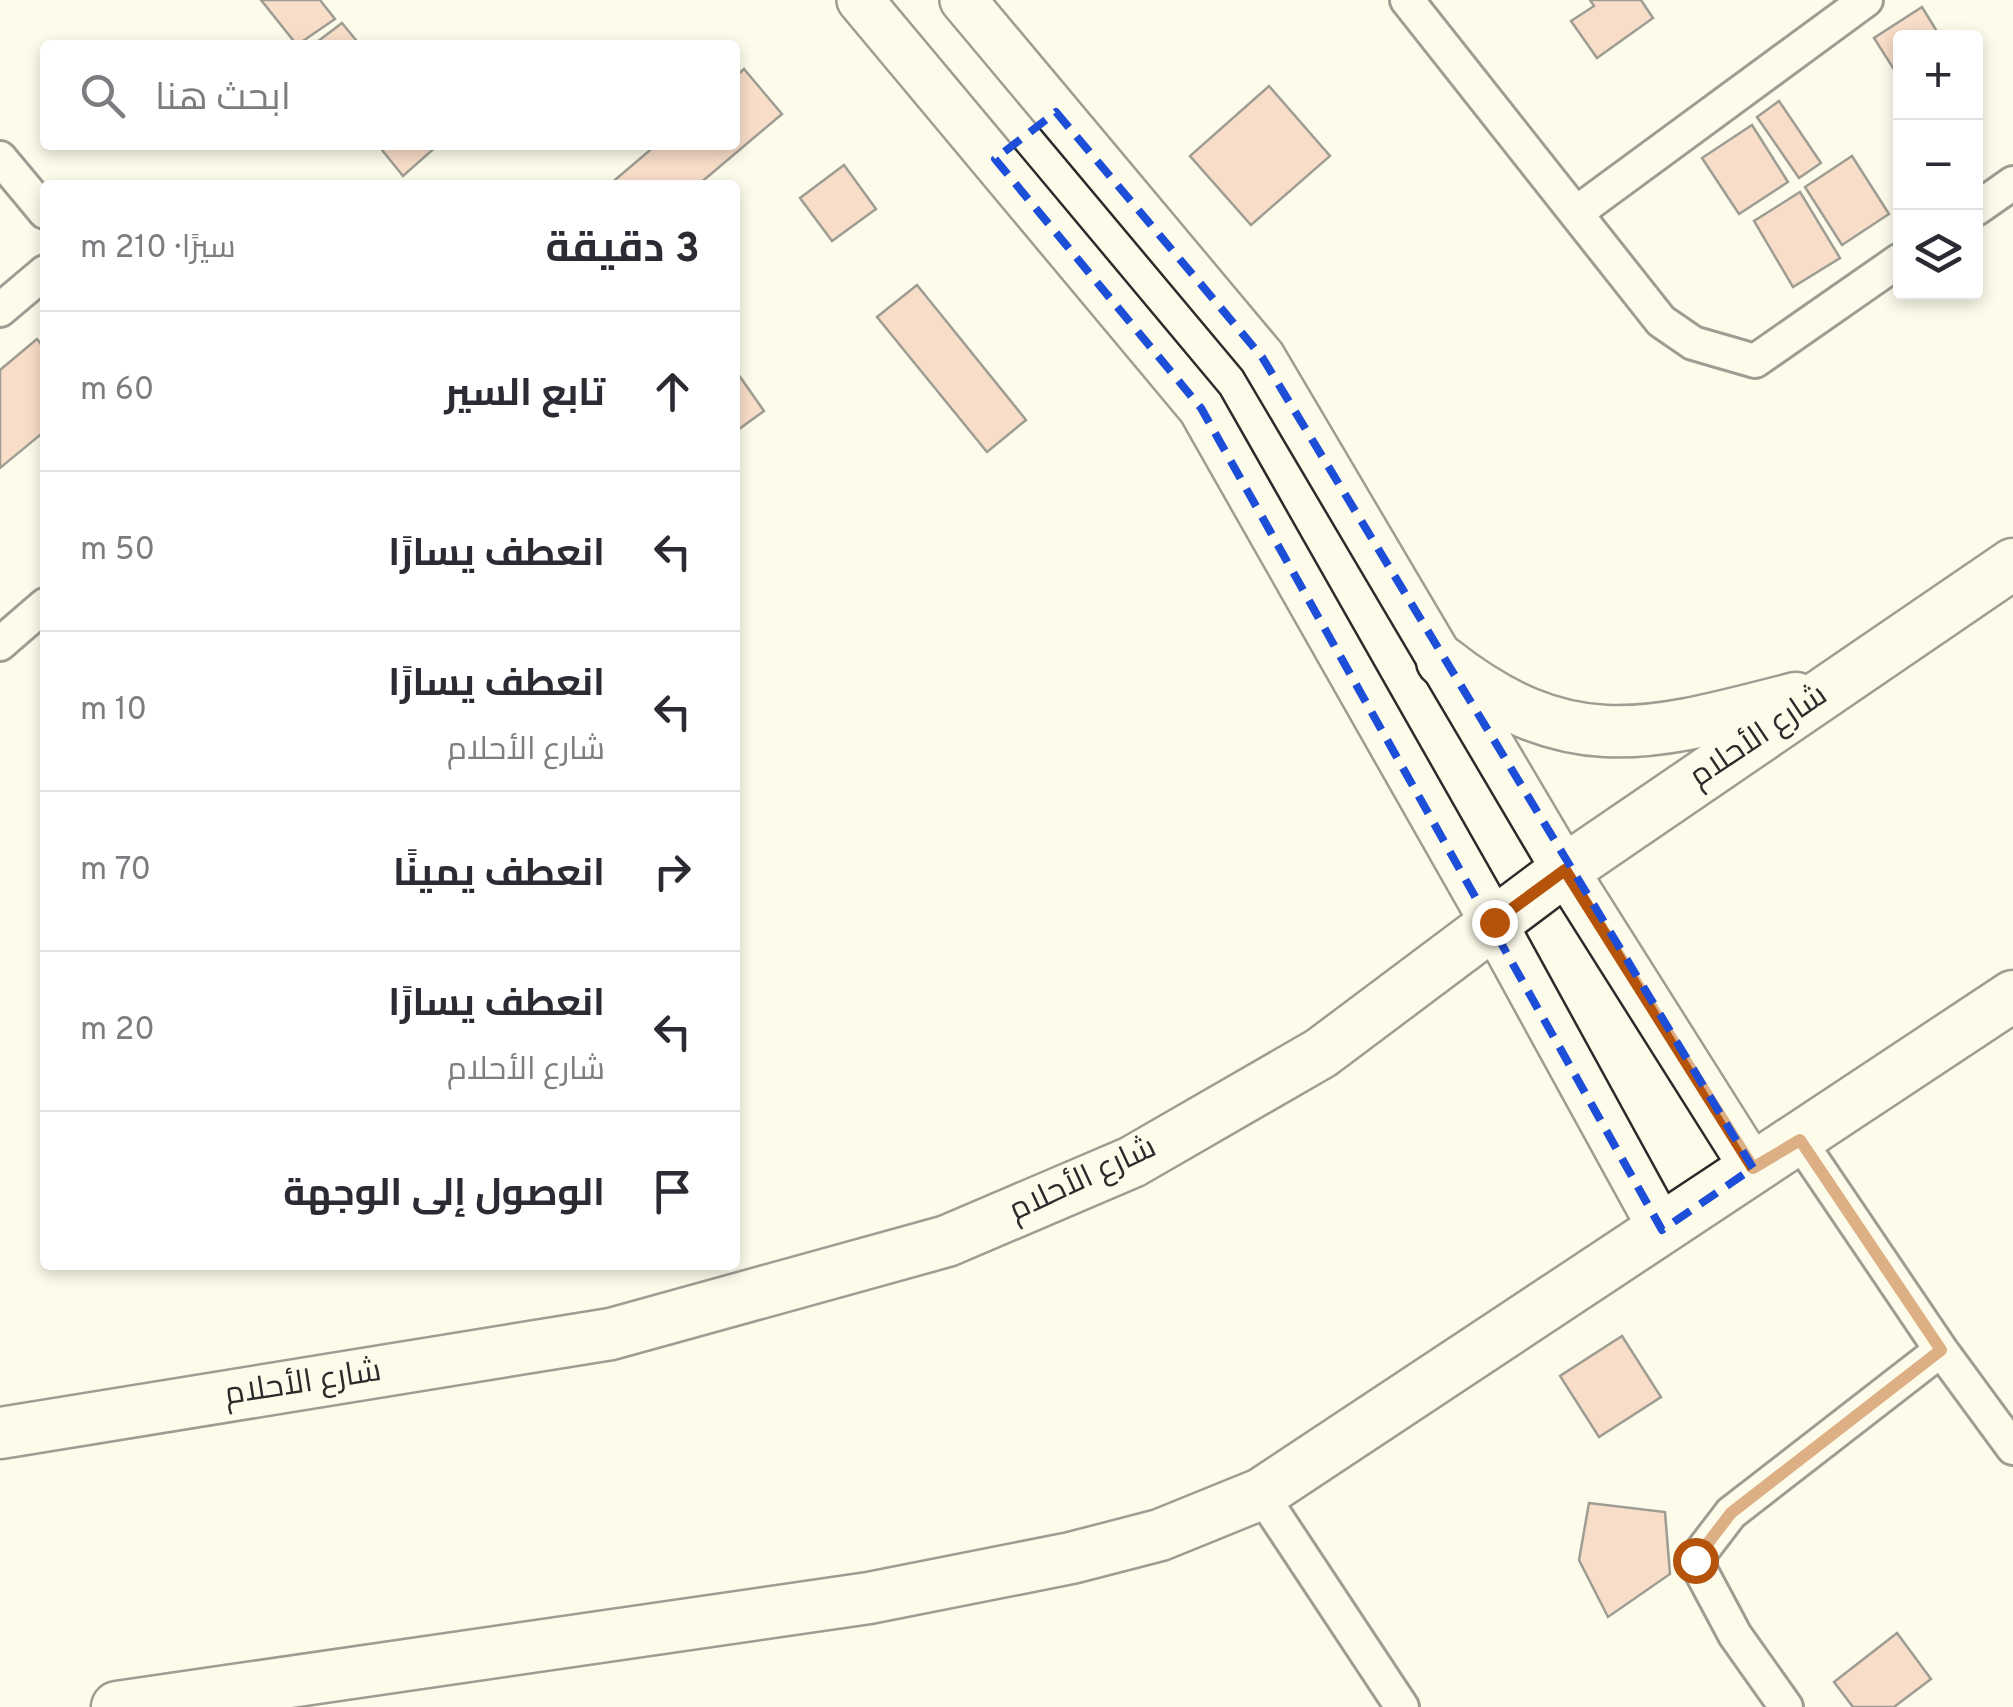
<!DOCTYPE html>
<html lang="ar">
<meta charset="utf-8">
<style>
:root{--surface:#fff;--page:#f7f7f7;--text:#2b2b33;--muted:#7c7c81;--line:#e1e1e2}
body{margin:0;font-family:Overpass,Cairo,sans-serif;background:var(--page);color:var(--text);direction:rtl}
.controls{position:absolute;right:30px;top:30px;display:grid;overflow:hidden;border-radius:10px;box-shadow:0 5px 15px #0003}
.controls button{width:90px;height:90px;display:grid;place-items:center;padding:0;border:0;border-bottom:2px solid var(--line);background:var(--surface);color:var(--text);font:50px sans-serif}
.stop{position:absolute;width:30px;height:30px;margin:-22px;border:8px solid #b45309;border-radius:50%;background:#fff}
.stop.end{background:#b45309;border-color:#fff;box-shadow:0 2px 10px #0008}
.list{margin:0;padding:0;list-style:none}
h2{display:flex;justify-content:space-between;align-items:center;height:130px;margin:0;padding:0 40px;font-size:42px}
h2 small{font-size:32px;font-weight:400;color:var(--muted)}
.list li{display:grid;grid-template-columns:65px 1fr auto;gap:30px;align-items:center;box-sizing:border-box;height:160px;padding:0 40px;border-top:2px solid var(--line)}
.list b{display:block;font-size:38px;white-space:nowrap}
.list p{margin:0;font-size:32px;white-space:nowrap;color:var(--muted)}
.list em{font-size:32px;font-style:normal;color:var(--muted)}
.icon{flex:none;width:55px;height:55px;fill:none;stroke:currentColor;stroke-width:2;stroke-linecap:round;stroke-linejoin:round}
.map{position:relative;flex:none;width:2013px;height:1707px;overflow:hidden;direction:ltr}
.search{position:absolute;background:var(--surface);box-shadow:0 5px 15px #0003;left:40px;top:40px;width:700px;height:110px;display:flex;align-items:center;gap:25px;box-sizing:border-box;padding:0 35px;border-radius:10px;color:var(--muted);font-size:38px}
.panel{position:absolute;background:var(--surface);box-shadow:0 5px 15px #0003;left:40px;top:180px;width:700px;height:1090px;border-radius:10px;direction:rtl}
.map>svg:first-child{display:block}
.building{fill:#f2b8a0;stroke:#2b2b2b;stroke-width:2.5}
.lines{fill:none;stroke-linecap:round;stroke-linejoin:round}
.street-casing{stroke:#2b2b2b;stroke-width:38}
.secondary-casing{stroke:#2b2b2b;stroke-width:50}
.primary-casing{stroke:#2b2b2b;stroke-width:55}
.street{stroke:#fdfbea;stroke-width:32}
.secondary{stroke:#fdfbea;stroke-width:45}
.primary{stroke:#fdfbea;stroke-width:50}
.route{stroke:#b45309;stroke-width:12}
.marked{fill:none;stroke:#1d4ed8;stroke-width:8;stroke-dasharray:20 12;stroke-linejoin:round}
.labels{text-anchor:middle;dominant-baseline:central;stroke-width:8;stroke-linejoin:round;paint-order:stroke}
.street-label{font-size:32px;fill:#2b2b2b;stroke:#fdfbea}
</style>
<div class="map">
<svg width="2013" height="1707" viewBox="0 0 2013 1707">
<rect width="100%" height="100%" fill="#fdfbea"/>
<path class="building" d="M261 0H320L335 19 297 45Z
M1590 0H1641L1653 18 1597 58 1571 21 1594 6Z
M1922 7 1941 38H1900V79L1874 38Z
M342 23 360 45H313Z
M744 69 782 114 698 185H609L656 145H735V77Z
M1269 86 1330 156 1251 225 1190 156Z
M1779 101 1821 163 1799 178 1757 117Z
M1752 125 1788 182 1739 214 1702 158Z
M378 145H438L403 176Z
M1852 156 1889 214 1842 245 1805 187Z
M844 165 876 209 832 241 800 198Z
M1800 192 1840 258 1793 287 1754 221Z
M917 285 1026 420 987 452 877 317Z
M37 339 45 349V431L0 468V370Z
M736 371 764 411 735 432V372Z
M1622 1336 1661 1397 1599 1437 1560 1376Z
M1589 1503 1665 1512 1670 1574 1608 1617 1579 1560Z
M1897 1633 1931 1679 1894 1707H1853L1834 1682Z"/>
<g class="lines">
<g class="street-casing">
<path id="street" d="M1407 0 1661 321 1693 343 1755 361 1900 260
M0 158 45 212
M1976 209 2013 183
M1576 213 1866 0
M0 310 45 272
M0 644 45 605
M1799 1140 1941 1350 2013 1448
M1261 1494 1402 1707
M1786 1707 1735 1635 1695 1560 1731 1513 1941 1350"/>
</g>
<g class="secondary-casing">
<path id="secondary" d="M860 0 1201 408 1493 922 1662 1230
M963 0 1262 357 1565 870 1753 1168"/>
</g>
<g class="primary-casing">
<path id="primary" d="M1442 661C1570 762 1651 735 1796 698
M0 1433 611 1334 947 1241 1132 1162 1321 1053 1565 870 2013 564
M117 1707 869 1598 1071 1558 1160 1535 1261 1494 2013 996"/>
</g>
<use href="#street" class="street"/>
<use href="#secondary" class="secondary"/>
<use href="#primary" class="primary"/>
</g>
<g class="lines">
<path class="route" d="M1494 922 1565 870 1753 1168 1800 1140 1941 1350 1731 1513 1695 1560"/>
</g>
<path d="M0 0H2013V1707H0ZM1056 112 1262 357 1753 1168 1662 1230 1201 408 995 159Z" fill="#fdfbea" fill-opacity=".55" fill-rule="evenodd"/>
<path class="marked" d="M1056 112 1262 357 1753 1168 1662 1230 1201 408 995 159Z"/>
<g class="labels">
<g class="street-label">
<text transform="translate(1759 737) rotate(-34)">شارع الأحلام</text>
<text transform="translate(1083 1180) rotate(-25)">شارع الأحلام</text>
<text transform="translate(303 1384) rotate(-9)">شارع الأحلام</text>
</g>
</g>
</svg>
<div class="controls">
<button>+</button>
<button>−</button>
<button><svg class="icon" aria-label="layers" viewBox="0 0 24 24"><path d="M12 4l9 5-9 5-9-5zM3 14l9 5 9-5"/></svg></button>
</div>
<div class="stop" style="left:1695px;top:1560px"></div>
<div class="stop end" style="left:1494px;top:922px"></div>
<div class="search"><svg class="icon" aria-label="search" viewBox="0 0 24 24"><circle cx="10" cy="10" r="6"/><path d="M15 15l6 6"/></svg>ابحث هنا</div>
<section class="panel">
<h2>3 دقيقة<small>سيرًا · 210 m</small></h2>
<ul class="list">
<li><svg class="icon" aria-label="ahead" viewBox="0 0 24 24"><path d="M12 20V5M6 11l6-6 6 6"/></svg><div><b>تابع السير</b></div><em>60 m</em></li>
<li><svg class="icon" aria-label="left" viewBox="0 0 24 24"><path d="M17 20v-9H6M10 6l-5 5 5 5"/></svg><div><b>انعطف يسارًا</b></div><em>50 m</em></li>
<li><svg class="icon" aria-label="left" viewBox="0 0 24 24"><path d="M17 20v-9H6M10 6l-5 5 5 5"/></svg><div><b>انعطف يسارًا</b><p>شارع الأحلام</p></div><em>10 m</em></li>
<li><svg class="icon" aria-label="right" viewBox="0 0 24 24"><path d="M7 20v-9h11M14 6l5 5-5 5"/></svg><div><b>انعطف يمينًا</b></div><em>70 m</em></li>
<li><svg class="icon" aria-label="left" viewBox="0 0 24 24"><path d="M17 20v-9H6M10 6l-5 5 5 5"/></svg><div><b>انعطف يسارًا</b><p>شارع الأحلام</p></div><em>20 m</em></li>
<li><svg class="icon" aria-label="arrive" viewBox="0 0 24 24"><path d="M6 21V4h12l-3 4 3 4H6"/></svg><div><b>الوصول إلى الوجهة</b></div></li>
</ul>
</section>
</div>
